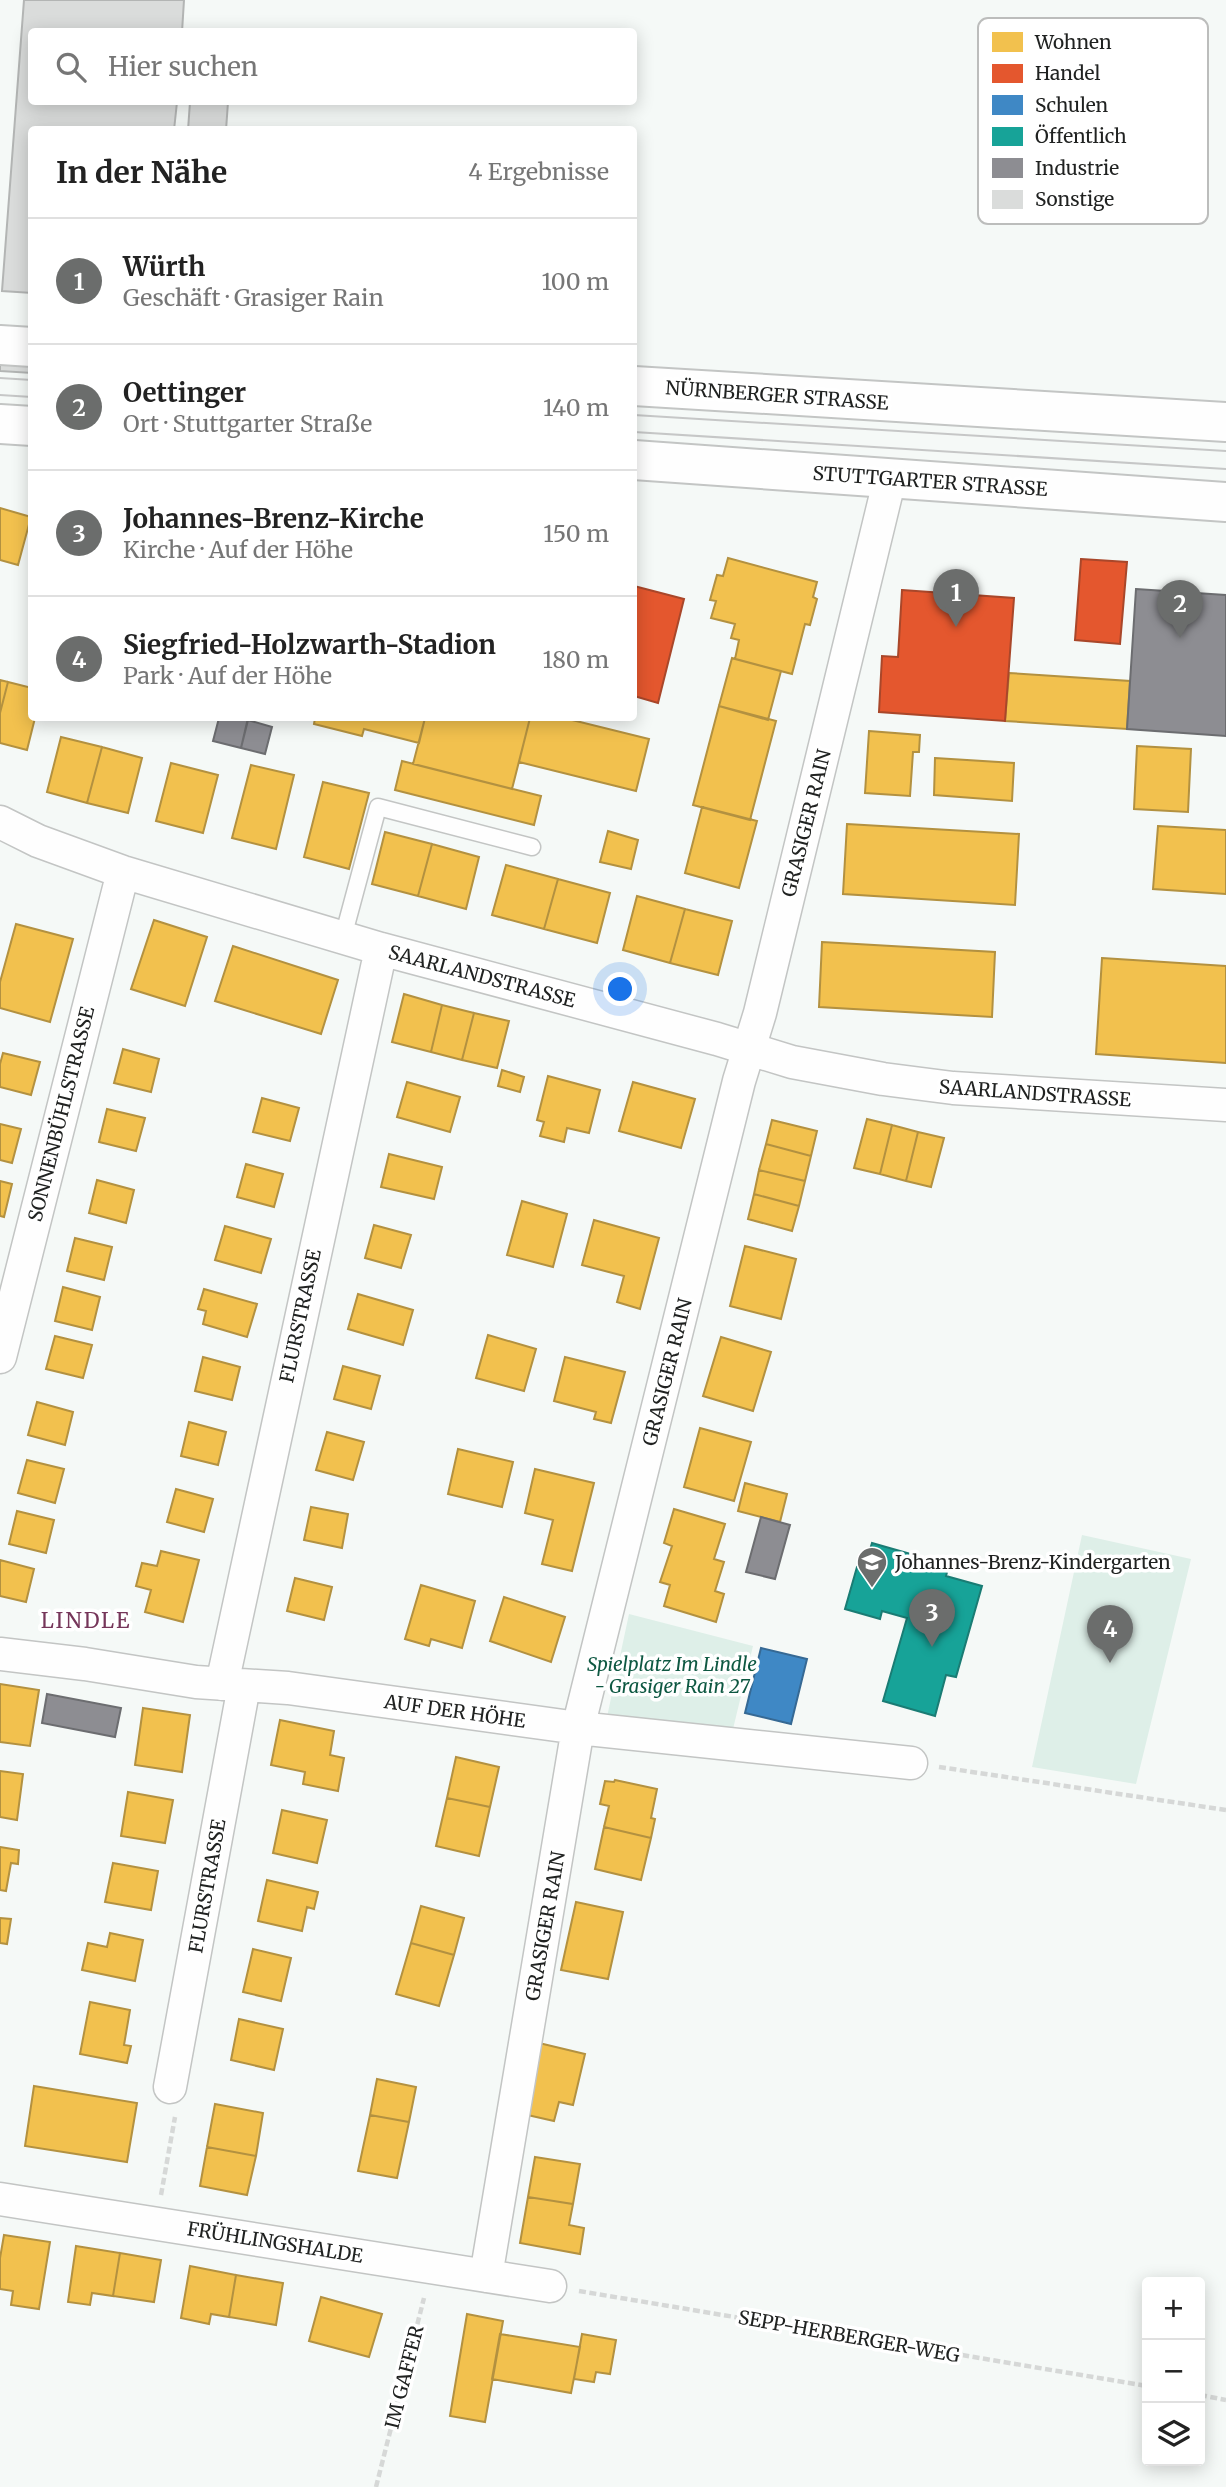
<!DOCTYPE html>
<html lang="de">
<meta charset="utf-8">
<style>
:root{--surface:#fff;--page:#f6f6f6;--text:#222;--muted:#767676;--line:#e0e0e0;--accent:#6b6d6c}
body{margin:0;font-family:Merriweather,serif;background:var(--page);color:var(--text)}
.controls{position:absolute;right:21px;bottom:21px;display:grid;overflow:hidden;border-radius:7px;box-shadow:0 4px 18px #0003}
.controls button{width:63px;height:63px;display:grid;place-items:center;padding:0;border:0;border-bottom:2px solid var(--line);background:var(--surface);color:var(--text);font:35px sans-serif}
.you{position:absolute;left:621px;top:990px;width:24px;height:24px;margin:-18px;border:5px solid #fff;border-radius:50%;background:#1a73e8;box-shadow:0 0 0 10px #1a73e833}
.badge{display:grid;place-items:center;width:46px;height:46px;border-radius:50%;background:var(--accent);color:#fff;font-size:23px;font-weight:700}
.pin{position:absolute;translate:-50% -58px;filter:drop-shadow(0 2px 4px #0008)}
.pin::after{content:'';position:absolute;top:37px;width:24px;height:21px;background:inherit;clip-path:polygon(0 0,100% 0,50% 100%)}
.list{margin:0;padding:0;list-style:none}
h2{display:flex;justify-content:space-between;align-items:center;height:91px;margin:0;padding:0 28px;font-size:30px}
h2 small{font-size:23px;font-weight:400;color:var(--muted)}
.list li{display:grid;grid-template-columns:46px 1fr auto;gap:21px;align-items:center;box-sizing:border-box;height:126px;padding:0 28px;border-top:2px solid var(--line)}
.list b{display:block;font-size:26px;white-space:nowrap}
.list p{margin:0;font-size:23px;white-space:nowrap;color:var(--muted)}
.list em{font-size:23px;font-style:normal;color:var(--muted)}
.icon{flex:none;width:38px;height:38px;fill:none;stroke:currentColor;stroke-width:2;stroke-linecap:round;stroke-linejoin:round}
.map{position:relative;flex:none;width:1226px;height:2487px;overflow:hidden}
.search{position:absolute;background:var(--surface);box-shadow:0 4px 18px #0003;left:28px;top:28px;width:609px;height:77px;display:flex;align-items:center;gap:18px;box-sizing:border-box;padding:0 24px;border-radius:7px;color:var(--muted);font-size:26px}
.panel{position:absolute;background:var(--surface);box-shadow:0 4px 18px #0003;left:28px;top:126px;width:609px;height:595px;border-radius:7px}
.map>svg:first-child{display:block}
.green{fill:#deefe8}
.homes{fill:#f2c14e;stroke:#b39140;stroke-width:2}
.shops{fill:#e4572e;stroke:#a9472a;stroke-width:2}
.schools{fill:#3f88c5;stroke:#366994;stroke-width:2}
.public{fill:#17a398;stroke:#1a7c74;stroke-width:2}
.industry{fill:#8d8d92;stroke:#6c6d70;stroke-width:2}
.building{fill:#dadcdb;stroke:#b3b5b4;stroke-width:2}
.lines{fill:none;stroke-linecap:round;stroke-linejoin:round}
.service-casing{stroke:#c3c5c4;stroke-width:19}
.minor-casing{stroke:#c3c5c4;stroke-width:35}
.secondary-casing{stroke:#c3c5c4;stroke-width:42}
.path{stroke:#d6d8d7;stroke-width:4.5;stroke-dasharray:7 3.5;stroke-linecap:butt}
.service{stroke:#fefefe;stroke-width:16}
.minor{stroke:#fefefe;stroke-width:32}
.secondary{stroke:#fefefe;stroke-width:38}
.tram{stroke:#c6c7c7;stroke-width:2}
.labels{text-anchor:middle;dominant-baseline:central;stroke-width:7;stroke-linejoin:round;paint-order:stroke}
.street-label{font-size:19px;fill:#202221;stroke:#fff}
.poi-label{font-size:19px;fill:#202221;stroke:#fff;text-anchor:start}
.park-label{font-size:19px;font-style:italic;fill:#0e5842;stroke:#fff}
.neighbourhood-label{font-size:21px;letter-spacing:2px;fill:#76365a;stroke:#fff}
.key{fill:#fff;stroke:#bcbdbc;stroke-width:2}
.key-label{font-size:19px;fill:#202221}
</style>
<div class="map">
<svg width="1226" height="2487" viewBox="0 0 1226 2487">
<rect width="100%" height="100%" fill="#f5f9f7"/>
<path class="green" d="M1082 1535 1191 1559 1136 1784 1032 1767Z
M629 1614 753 1646 733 1729 607 1717Z"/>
<path class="homes" d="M0 508 31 517 18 565 0 560Z
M728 558 817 582 813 597 817 599 810 625 805 624 792 674 735 659 739 640 731 638 735 624 711 618 716 601 710 600 717 575 723 576Z
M732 658 781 671 768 720 719 706Z
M1009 673 1130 681 1127 729 1005 721Z
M0 680 8 682 0 713Z
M8 682 32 688V718H35L27 750 0 743V713Z
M719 706 776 721 750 820 693 805Z
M315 718H425L419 743 364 729 362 736 314 724Z
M425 718H530L512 789 413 764Z
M530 718H564L649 739 636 791 519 762Z
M869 731 920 735 919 752H913L910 796 865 793Z
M61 737 102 747 87 803 47 792Z
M1137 746 1191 749 1188 812 1134 809Z
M102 747 142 758 128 813 87 803Z
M935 758 1014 763 1012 801 934 795Z
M402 761 541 796 534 825 395 790Z
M171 763 218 775 203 833 156 821Z
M251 765 294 775 276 849 232 838Z
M323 782 369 793 349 869 304 857Z
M702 807 757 821 739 888 685 873Z
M847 824 1019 834 1015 905 843 894Z
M1158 826 1226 830V894L1153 889Z
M608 831 638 840 631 869 600 862Z
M385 832 432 844 418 896 372 884Z
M432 844 479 857 466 909 418 896Z
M506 865 558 879 544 929 492 915Z
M558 879 610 893 597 943 544 929Z
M637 896 685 909 670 963 623 950Z
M685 909 732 921 718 975 670 963Z
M154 920 207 937 185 1006 131 989Z
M16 924 73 939 50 1022 0 1008V982Z
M822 942 995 952 992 1017 819 1007Z
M233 946 338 980 321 1034 215 1001Z
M1102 958 1226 966V1063L1096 1054Z
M404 994 442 1005 431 1052 392 1042Z
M442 1005 474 1013 462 1060 431 1052Z
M474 1013 509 1021 497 1068 462 1060Z
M123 1049 159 1059 151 1092 114 1083Z
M3 1053 40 1062 31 1095 0 1087V1064Z
M502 1070 524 1077 520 1092 498 1086Z
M548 1076 600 1090 589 1133 567 1128 564 1142 540 1136 544 1122 537 1120Z
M407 1082 460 1097 450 1132 397 1117Z
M633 1082 695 1099 681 1148 619 1131Z
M262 1098 299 1108 290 1141 253 1132Z
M107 1109 145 1118 136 1151 99 1142Z
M867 1119 892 1125 880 1174 854 1168Z
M772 1120 817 1131 811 1156 766 1144Z
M0 1124 21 1129 12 1163 0 1160Z
M892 1125 918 1132 906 1181 880 1174Z
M918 1132 944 1138 931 1187 906 1181Z
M766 1144 811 1156 805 1181 759 1170Z
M389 1154 442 1167 434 1199 381 1187Z
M246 1164 283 1174 274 1207 237 1197Z
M759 1170 805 1181 799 1206 754 1194Z
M97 1180 134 1190 126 1223 89 1213Z
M0 1181 12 1184 4 1217 0 1216Z
M754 1194 799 1206 792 1231 748 1219Z
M522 1201 567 1214 553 1267 507 1255Z
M594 1220 659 1238 640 1309 617 1302 624 1276 582 1265Z
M374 1225 411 1235 401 1268 365 1258Z
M225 1226 271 1239 261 1273 215 1260Z
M75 1238 112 1247 104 1280 67 1271Z
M745 1246 796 1259 781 1319 730 1306Z
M63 1287 100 1297 92 1330 55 1321Z
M204 1289 257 1304 247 1337 203 1324 206 1311 198 1309Z
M358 1294 413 1310 403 1345 348 1329Z
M488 1335 536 1349 524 1391 476 1378Z
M55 1336 92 1345 83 1378 46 1369Z
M721 1337 771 1352 753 1411 703 1396Z
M203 1357 240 1367 232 1400 195 1391Z
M565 1357 625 1372 611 1423 594 1419 596 1412 554 1401Z
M343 1366 380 1376 371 1409 334 1399Z
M37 1402 73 1412 65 1445 28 1435Z
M189 1422 226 1432 218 1465 181 1456Z
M700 1428 751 1442 734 1501 684 1487Z
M327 1432 364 1442 353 1480 316 1470Z
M458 1449 513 1462 502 1507 448 1494Z
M27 1460 64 1469 55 1503 18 1493Z
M535 1469 594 1483 572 1571 542 1564 553 1520 525 1513Z
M745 1483 787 1494 780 1522 738 1511Z
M176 1489 213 1499 204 1532 167 1522Z
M311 1507 348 1514 342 1548 304 1540Z
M674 1509 725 1524 714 1559 724 1562 715 1591 724 1594 716 1622 664 1606 670 1585 660 1582 672 1546 664 1543Z
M17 1511 54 1520 46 1553 9 1544Z
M161 1551 199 1560 183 1622 145 1612 151 1590 136 1586 142 1563 157 1566Z
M0 1560 34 1569 26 1602 0 1596Z
M295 1578 332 1587 324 1620 287 1611Z
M421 1585 475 1601 462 1648 431 1639 429 1646 405 1639Z
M504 1597 565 1617 551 1662 490 1641Z
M0 1684 39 1690 30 1746 0 1742Z
M143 1708 190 1715 182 1772 135 1765Z
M280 1720 334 1731 330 1755 344 1758 338 1791 303 1784 305 1772 271 1765Z
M456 1757 499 1767 490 1807 447 1798Z
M0 1771 23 1774 17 1820 0 1817Z
M615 1780 657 1789 651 1818 655 1819 651 1838 604 1827 609 1806 600 1804 605 1781 614 1782Z
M128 1792 173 1800 165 1843 121 1836Z
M447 1798 490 1807 479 1856 436 1846Z
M282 1810 327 1820 317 1863 273 1853Z
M604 1827 651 1838 641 1880 595 1869Z
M0 1847 19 1850 18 1864 11 1863 6 1891 0 1890Z
M113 1863 158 1871 151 1910 105 1902Z
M267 1880 318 1892 314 1909 307 1907 302 1931 258 1921Z
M576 1902 623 1912 608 1979 561 1970Z
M421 1906 464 1918 454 1955 411 1943Z
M0 1918 11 1919 7 1944 0 1943Z
M110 1933 143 1940 135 1981 82 1970 88 1943 107 1947Z
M411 1943 454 1955 439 2006 396 1994Z
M253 1949 291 1958 281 2001 243 1992Z
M90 2002 130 2010 124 2045 131 2046 127 2063 80 2054Z
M239 2019 283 2029 274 2070 231 2060Z
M539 2043 585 2054 573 2105 559 2102 554 2121 523 2114Z
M377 2079 416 2087 409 2122 370 2115Z
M34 2086 137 2103 127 2162 25 2146Z
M215 2104 263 2113 256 2156 207 2147Z
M370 2115 409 2122 397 2178 358 2171Z
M207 2147 256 2156 247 2195 200 2186Z
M535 2157 580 2164 573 2204 528 2197Z
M528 2197 573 2204 569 2225 584 2228 580 2254 520 2243Z
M4 2235 50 2242 39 2309 11 2305 13 2291 0 2289V2258Z
M76 2246 120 2253 113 2296 92 2293 90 2305 68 2302Z
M120 2253 161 2260 154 2302 113 2296Z
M190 2266 236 2275 229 2317 211 2314 209 2324 181 2318Z
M236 2275 283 2283 276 2325 229 2317Z
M321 2297 382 2314 369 2357 309 2341Z
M467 2314 503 2321 485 2422 450 2416Z
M500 2334 580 2347 571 2393 492 2379Z
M582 2334 616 2340 610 2374 596 2372 594 2382 574 2379Z"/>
<path class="shops" d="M1081 559 1127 562 1120 644 1075 640Z
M634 586 684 599 658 703 634 696Z
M902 590 1014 598 1005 721 879 712 882 656 898 657Z"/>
<path class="schools" d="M761 1648 807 1659 791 1724 745 1713Z"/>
<path class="public" d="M872 1543 949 1565 946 1576 982 1586 956 1677 946 1675 935 1716 883 1701 907 1618 882 1611 880 1619 845 1609 857 1567 864 1569Z"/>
<path class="industry" d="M1136 589 1226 595V736L1127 729Z
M219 718H248L241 748 213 741Z
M248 720 272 727 265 754 241 748Z
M761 1517 790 1525 775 1579 746 1572Z
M47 1694 121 1708 115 1737 42 1723Z"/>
<path class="building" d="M24 0H184L182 32H32V102H177L174 130H32V293L2 291Z
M190 102H228L226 130H188Z
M0 363 32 365V373L0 371Z"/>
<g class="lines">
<g class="service-casing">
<path id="service" d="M343 937 378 807 532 847"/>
</g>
<g class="minor-casing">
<path id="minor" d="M0 822 38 841 123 872 381 949 717 1039 792 1062 883 1079 953 1088 1226 1105
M0 1357 123 872
M0 1654 85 1664 196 1682 288 1688 578 1728 911 1763
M222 1684 381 949
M170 2087 244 1686
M0 2199 550 2286
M486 2276 578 1728 739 1081 760 1013 890 478"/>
</g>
<g class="secondary-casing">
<path id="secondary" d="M0 345 32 347
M634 386 1226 422
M0 424 32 426
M634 460 1226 502"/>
</g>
<path class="path" d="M939 1767 1226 1810
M161 2195 175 2117
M579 2291 1147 2386
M1200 2395 1226 2400
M376 2487 424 2298"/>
<use href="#service" class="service"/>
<use href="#minor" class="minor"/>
<use href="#secondary" class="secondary"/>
<path class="tram" d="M0 378 32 380
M0 395 32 397
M634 415 1226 451
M634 432 1226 469"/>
</g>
<defs>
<g id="school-pin" transform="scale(1.575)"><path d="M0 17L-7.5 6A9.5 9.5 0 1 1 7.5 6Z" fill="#6b6d6c" stroke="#fff"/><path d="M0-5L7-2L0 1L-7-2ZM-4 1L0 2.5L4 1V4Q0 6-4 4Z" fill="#fff"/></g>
</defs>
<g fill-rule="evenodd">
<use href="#school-pin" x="872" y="1562"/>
</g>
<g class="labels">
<g class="street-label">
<text transform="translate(777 395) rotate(4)">NÜRNBERGER STRASSE</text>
<text transform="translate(930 481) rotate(4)">STUTTGARTER STRASSE</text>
<text transform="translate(806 823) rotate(-76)">GRASIGER RAIN</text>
<text transform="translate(482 976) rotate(15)">SAARLANDSTRASSE</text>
<text transform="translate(1035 1093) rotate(4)">SAARLANDSTRASSE</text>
<text transform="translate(61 1114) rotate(-76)">SONNENBÜHLSTRASSE</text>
<text transform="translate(300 1316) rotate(-78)">FLURSTRASSE</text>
<text transform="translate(667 1372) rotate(-76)">GRASIGER RAIN</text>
<text transform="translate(455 1711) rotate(8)">AUF DER HÖHE</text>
<text transform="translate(207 1886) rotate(-80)">FLURSTRASSE</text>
<text transform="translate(545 1926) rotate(-80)">GRASIGER RAIN</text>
<text transform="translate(275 2242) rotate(9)">FRÜHLINGSHALDE</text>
<text transform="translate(849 2336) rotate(10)">SEPP-HERBERGER-WEG</text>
<text transform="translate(404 2377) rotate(-76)">IM GAFFER</text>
</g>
<g class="poi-label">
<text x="895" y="1562">Johannes-Brenz-Kindergarten</text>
</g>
<g class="park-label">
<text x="672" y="1664">Spielplatz Im Lindle<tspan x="672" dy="22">- Grasiger Rain 27</tspan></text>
</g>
<g class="neighbourhood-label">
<text x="86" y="1620">LINDLE</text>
</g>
</g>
<rect x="978" y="18" width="230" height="206" rx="10" class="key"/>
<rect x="992" y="32" width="31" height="20" fill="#f2c14e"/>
<rect x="992" y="64" width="31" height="19" fill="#e4572e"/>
<rect x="992" y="95" width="31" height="20" fill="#3f88c5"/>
<rect x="992" y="127" width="31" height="19" fill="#17a398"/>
<rect x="992" y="158" width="31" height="20" fill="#8d8d92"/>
<rect x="992" y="190" width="31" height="19" fill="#dadcdb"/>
<g class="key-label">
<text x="1035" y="49">Wohnen</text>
<text x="1035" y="80">Handel</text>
<text x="1035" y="112">Schulen</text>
<text x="1035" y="143">Öffentlich</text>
<text x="1035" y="175">Industrie</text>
<text x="1035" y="206">Sonstige</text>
</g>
</svg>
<div class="controls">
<button>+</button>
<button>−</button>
<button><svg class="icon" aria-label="layers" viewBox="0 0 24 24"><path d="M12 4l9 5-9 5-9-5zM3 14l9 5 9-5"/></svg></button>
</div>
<div class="you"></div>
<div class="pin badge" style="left:956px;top:627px">1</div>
<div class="pin badge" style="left:1180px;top:638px">2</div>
<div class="pin badge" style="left:932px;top:1647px">3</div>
<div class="pin badge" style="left:1110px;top:1663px">4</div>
<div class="search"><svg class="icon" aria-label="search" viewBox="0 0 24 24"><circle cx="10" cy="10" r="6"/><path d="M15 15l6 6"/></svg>Hier suchen</div>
<section class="panel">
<h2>In der Nähe<small>4 Ergebnisse</small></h2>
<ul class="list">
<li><span class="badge">1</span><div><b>Würth</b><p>Geschäft · Grasiger Rain</p></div><em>100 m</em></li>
<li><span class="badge">2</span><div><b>Oettinger</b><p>Ort · Stuttgarter Straße</p></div><em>140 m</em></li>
<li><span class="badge">3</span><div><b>Johannes-Brenz-Kirche</b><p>Kirche · Auf der Höhe</p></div><em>150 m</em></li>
<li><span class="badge">4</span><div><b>Siegfried-Holzwarth-Stadion</b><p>Park · Auf der Höhe</p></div><em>180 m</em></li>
</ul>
</section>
</div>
